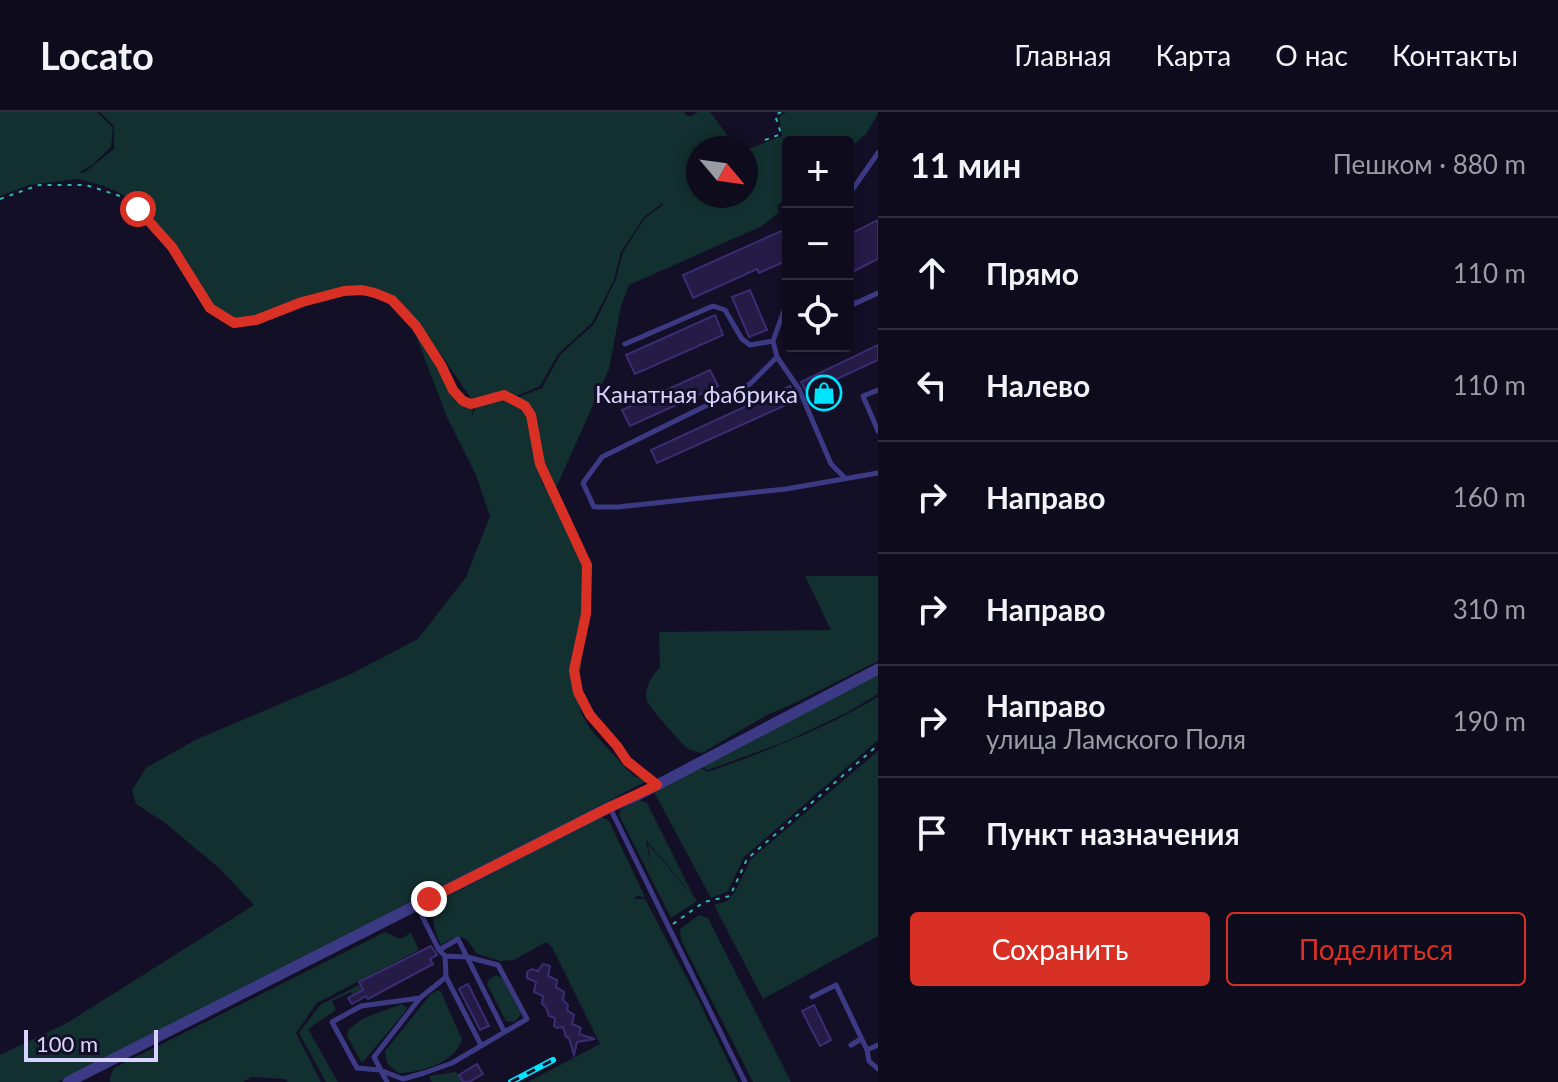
<!DOCTYPE html>
<html lang="ru">
<meta charset="utf-8">
<style>
:root{--surface:#0e0b1c;--page:#1c1929;--text:#f1f3f6;--muted:#9b9ba3;--line:#2e2b3b;--accent:#d93025}
body{margin:0;font-family:Lato,sans-serif;background:var(--page);color:var(--text)}
.controls{position:absolute;right:24px;top:24px;display:grid;overflow:hidden;border-radius:8px;box-shadow:0 4px 12px #0003}
.controls button{width:72px;height:72px;display:grid;place-items:center;padding:0;border:0;border-bottom:2px solid var(--line);background:var(--surface);color:var(--text);font:40px sans-serif}
.compass{position:absolute;left:686px;top:24px;width:72px;height:72px;border-radius:50%;background:var(--surface);box-shadow:0 4px 12px #0003;rotate:119deg}
.scale{position:absolute;left:24px;bottom:20px;width:134px;box-sizing:border-box;padding-left:8px;border:4px solid #d9d4ff;border-top:0;font-size:22px;line-height:28px;white-space:nowrap;color:#d9d4ff;-webkit-text-stroke:6px #130f26;paint-order:stroke}
.stop{position:absolute;width:24px;height:24px;margin:-18px;border:6px solid #d93025;border-radius:50%;background:#fff}
.stop.end{background:#d93025;border-color:#fff;box-shadow:0 2px 8px #0008}
.list{margin:0;padding:0;list-style:none}
h2{display:flex;justify-content:space-between;align-items:center;height:104px;margin:0;padding:0 32px;font-size:34px}
h2 small{font-size:26px;font-weight:400;color:var(--muted)}
.list li{display:grid;grid-template-columns:52px 1fr auto;gap:24px;align-items:center;box-sizing:border-box;height:112px;padding:0 32px;border-top:2px solid var(--line)}
.list b{display:block;font-size:30px;white-space:nowrap}
.list p{margin:0;font-size:26px;white-space:nowrap;color:var(--muted)}
.list em{font-size:26px;font-style:normal;color:var(--muted)}
.actions{display:flex;gap:16px;padding:24px 32px}
.actions a{flex:1;padding:18px 0;border:2px solid var(--accent);border-radius:8px;text-align:center;font-size:28px;color:var(--accent)}
.actions .main{background:var(--accent);color:#fff}
.icon{flex:none;width:44px;height:44px;fill:none;stroke:currentColor;stroke-width:2;stroke-linecap:round;stroke-linejoin:round}
.map{position:relative;flex:none;width:878px;height:970px;overflow:hidden}
header{display:flex;align-items:center;gap:48px;box-sizing:border-box;height:112px;padding:0 40px;background:var(--surface);border-bottom:2px solid var(--line)}
header strong{font-size:38px}
nav{display:flex;gap:44px;margin-inline-start:auto;font-size:28px}
main{display:flex}
aside{flex:1;background:var(--surface)}
.map>svg:first-child{display:block}
.green{fill:#12302f}
.building{fill:#241b47;stroke:#3b2d73;stroke-width:2}
.lines{fill:none;stroke-linecap:round;stroke-linejoin:round}
.path{stroke:#2fb8b0;stroke-width:2;stroke-dasharray:4 6;stroke-linecap:butt}
.service{stroke:#3d3a85;stroke-width:5}
.minor{stroke:#3d3a85;stroke-width:11}
.rail-casing{stroke:#00e5ff;stroke-width:6}
.rail{stroke:#130f26;stroke-width:3;stroke-dasharray:9;stroke-linecap:butt}
.route{stroke:#d93025;stroke-width:10}
.labels{text-anchor:middle;dominant-baseline:central;stroke-width:6;stroke-linejoin:round;paint-order:stroke}
.poi-label{font-size:24px;fill:#d9d4ff;stroke:#130f26;text-anchor:end}
</style>
<header>
<strong>Locato</strong>
<nav><a>Главная</a><a>Карта</a><a>О нас</a><a>Контакты</a></nav>
</header>
<main>
<div class="map">
<svg width="878" height="970" viewBox="0 0 878 970">
<rect width="100%" height="100%" fill="#130f26"/>
<path class="green" d="M0 0H97L113 16 111 35 93 52 80 60 81 61 85 60 114 37V14L100 0H684L687 4H691L698 0H710L737 36H698V84H746V38L782 24 779 5 786 0H878V2L866 22 848 37V30H788V85L777 94 779 100 762 114 629 173 621 194 609 257 556 376C551 367 545 357 542 347 536 322 541 299 514 287L542 276 560 243 594 212 616 167 623 140 645 106 663 93V91L644 105 621 140 614 168 592 211 558 242 540 274 514 285 505 279 473 289C453 261 410 190 378 179 357 172 309 184 288 192 272 198 253 211 236 206L241 209 235 210 213 195 176 135 140 95 124 83 104 74 78 67 29 73 0 84Z
M415 221C439 243 439 286 473 296L472 305 475 296 502 286 523 297 528 304 537 353 543 373 547 372 585 453 588 477 587 506 580 561 579 584 581 601 591 618 624 654 634 664 647 669 417 789 58 970H0V943L67 911 254 793 219 756 164 710 136 692 132 678 146 656 195 628 351 562 418 527 466 465 490 404 476 363 447 305Z
M805 464H878V549L797 590 767 603 702 641C700 640 692 639 690 638 683 634 650 596 647 589 643 577 652 564 660 555L659 520 831 518Z
M878 561V582L848 600 787 629 708 658 700 654Z
M878 585V628L744 745 728 779 711 786 654 680 699 655 708 660C769 638 822 618 878 585Z
M878 639V824L763 887 714 793 727 789 735 780 751 747Z
M639 688 647 691 694 785 646 728 651 757 648 732 697 789 671 806 619 703 621 697Z
M600 705 607 707 610 711 645 785 636 784 635 787H645L698 887 738 970H528L600 932 552 835 546 830 514 848 500 849 477 842 467 828 461 825 453 826 441 833C434 816 428 804 441 788Z
M699 803 708 806 791 970H753L681 828 680 817Z
M385 820 400 827 411 821 419 838 317 891 296 921 321 970H288L285 967 251 965 243 970H110V965L114 956Z
M496 863 502 866 521 902 515 910 506 909 487 872 489 867Z
M359 873 361 878 352 882 351 880 332 889 336 898 308 917 338 970H326L299 921 320 893Z
M438 878 441 880 462 927C456 951 420 961 398 961L387 951 385 939 431 882Z
M402 892 407 896 404 901 362 951 347 924 349 917 362 907Z
M456 960 462 970H432L429 964Z"/>
<path class="building" d="M878 108V147L850 161 848 156V123Z
M788 116V148L759 161 757 157 693 186 683 163Z
M750 178 767 218 749 225 732 185Z
M715 203 723 223 635 262 626 243Z
M878 233V248L807 281 801 270Z
M710 258 718 274 630 314 622 298Z
M790 274 797 288 657 351 651 338Z
M431 834 437 843 430 847 433 852 368 887 366 884 352 892 348 886 363 878 359 870Z
M543 852 550 854 548 864 557 868 556 875 564 880 563 888 568 893 567 898 574 903 572 912 581 916 579 922 595 927 577 930 574 943 569 926 566 925 563 915 557 916 554 914 555 906 549 904 546 895 542 892 543 884 534 880 536 870 527 866V860L532 857 538 859Z
M468 872 489 914 480 918 459 877Z
M814 893 831 928 820 934 802 899Z
M477 952 483 962 469 970H463L459 963Z"/>
<g class="lines">
<path class="path" d="M765 28 781 22 775 3 781 0
M0 87 39 73H86L120 84 138 97 172 135 210 196 234 211C242 210 251 209 258 207 289 197 332 174 364 179 374 180 385 184 393 189 413 204 436 240 447 263 452 273 455 288 468 291 478 293 494 285 504 283L525 294 531 303 540 352 587 453 586 502 574 558 578 580 590 603 617 634 627 649 649 667
M673 812 704 790 730 784 747 747 878 633"/>
<path class="service" d="M848 84 878 41
M848 181 854 192 878 181
M788 187 773 229 777 245 799 277 831 352 845 366
M625 232 713 194 725 198 742 227 750 233 773 229
M777 245 750 272 602 345 583 371 594 395H618L786 377 878 361
M878 278 863 284 878 319
M610 696 745 970
M439 838 458 827 504 919
M446 865 481 933
M812 885 836 873 867 938 869 949 878 957
M420 886 361 894 332 910 357 956 380 958 403 967 424 961 452 951 527 907 498 853 467 845 445 844
M851 933 861 927
M867 938 878 933
M387 970 374 945 420 886 446 865 445 844 439 838 422 804 429 788"/>
<path class="minor" d="M68 970 610 695 640 682 878 557"/>
<g class="rail-casing">
<path id="rail" d="M511 970 553 948"/>
</g>
<use href="#rail" class="rail"/>
</g>
<g class="lines">
<path class="route" d="M138 97 172 135 210 196 234 211 256 208 302 190 344 179 362 178 375 181 392 188 416 214 441 253 453 278 463 289 471 292 504 283 525 294 531 303 540 352 587 453 586 502 574 558 578 580 590 603 617 634 627 649 657 673 610 695 429 787"/>
</g>
<defs>
<g id="shop-ring" transform="scale(1.8)"><circle r="9.5" fill="#130f26" stroke="#00e5ff" stroke-width="1.5"/><path d="M-5-2.5h2.3a2.7 3.5 0 0 1 5.4 0H5L5.5 6h-11ZM-1.5-2.5h3a1.5 2.3 0 0 0-3 0Z" fill="#00e5ff"/></g>
</defs>
<g fill-rule="evenodd">
<use href="#shop-ring" x="824" y="281"/>
</g>
<g class="labels">
<g class="poi-label">
<text x="798" y="281">Канатная фабрика</text>
</g>
</g>
</svg>
<div class="controls">
<button>+</button>
<button>−</button>
<button><svg class="icon" aria-label="locate" viewBox="0 0 24 24"><circle cx="12" cy="12" r="6"/><path d="M12 2v4M12 18v4M2 12h4M18 12h4"/></svg></button>
</div>
<svg class="compass" viewBox="-18 -18 36 36"><path d="M0-13l5 13h-10z" fill="#e53935"/><path d="M0 13l5-13h-10z" fill="#9b9ba3"/></svg>
<div class="scale">100 m</div>
<div class="stop" style="left:138px;top:97px"></div>
<div class="stop end" style="left:429px;top:787px"></div>
</div>
<aside>
<h2>11 мин<small>Пешком · 880 m</small></h2>
<ul class="list">
<li><svg class="icon" aria-label="ahead" viewBox="0 0 24 24"><path d="M12 20V5M6 11l6-6 6 6"/></svg><div><b>Прямо</b></div><em>110 m</em></li>
<li><svg class="icon" aria-label="left" viewBox="0 0 24 24"><path d="M17 20v-9H6M10 6l-5 5 5 5"/></svg><div><b>Налево</b></div><em>110 m</em></li>
<li><svg class="icon" aria-label="right" viewBox="0 0 24 24"><path d="M7 20v-9h11M14 6l5 5-5 5"/></svg><div><b>Направо</b></div><em>160 m</em></li>
<li><svg class="icon" aria-label="right" viewBox="0 0 24 24"><path d="M7 20v-9h11M14 6l5 5-5 5"/></svg><div><b>Направо</b></div><em>310 m</em></li>
<li><svg class="icon" aria-label="right" viewBox="0 0 24 24"><path d="M7 20v-9h11M14 6l5 5-5 5"/></svg><div><b>Направо</b><p>улица Ламского Поля</p></div><em>190 m</em></li>
<li><svg class="icon" aria-label="arrive" viewBox="0 0 24 24"><path d="M6 21V4h12l-3 4 3 4H6"/></svg><div><b>Пункт назначения</b></div></li>
</ul>
<div class="actions"><a class="main">Сохранить</a><a>Поделиться</a></div>
</aside>
</main>
